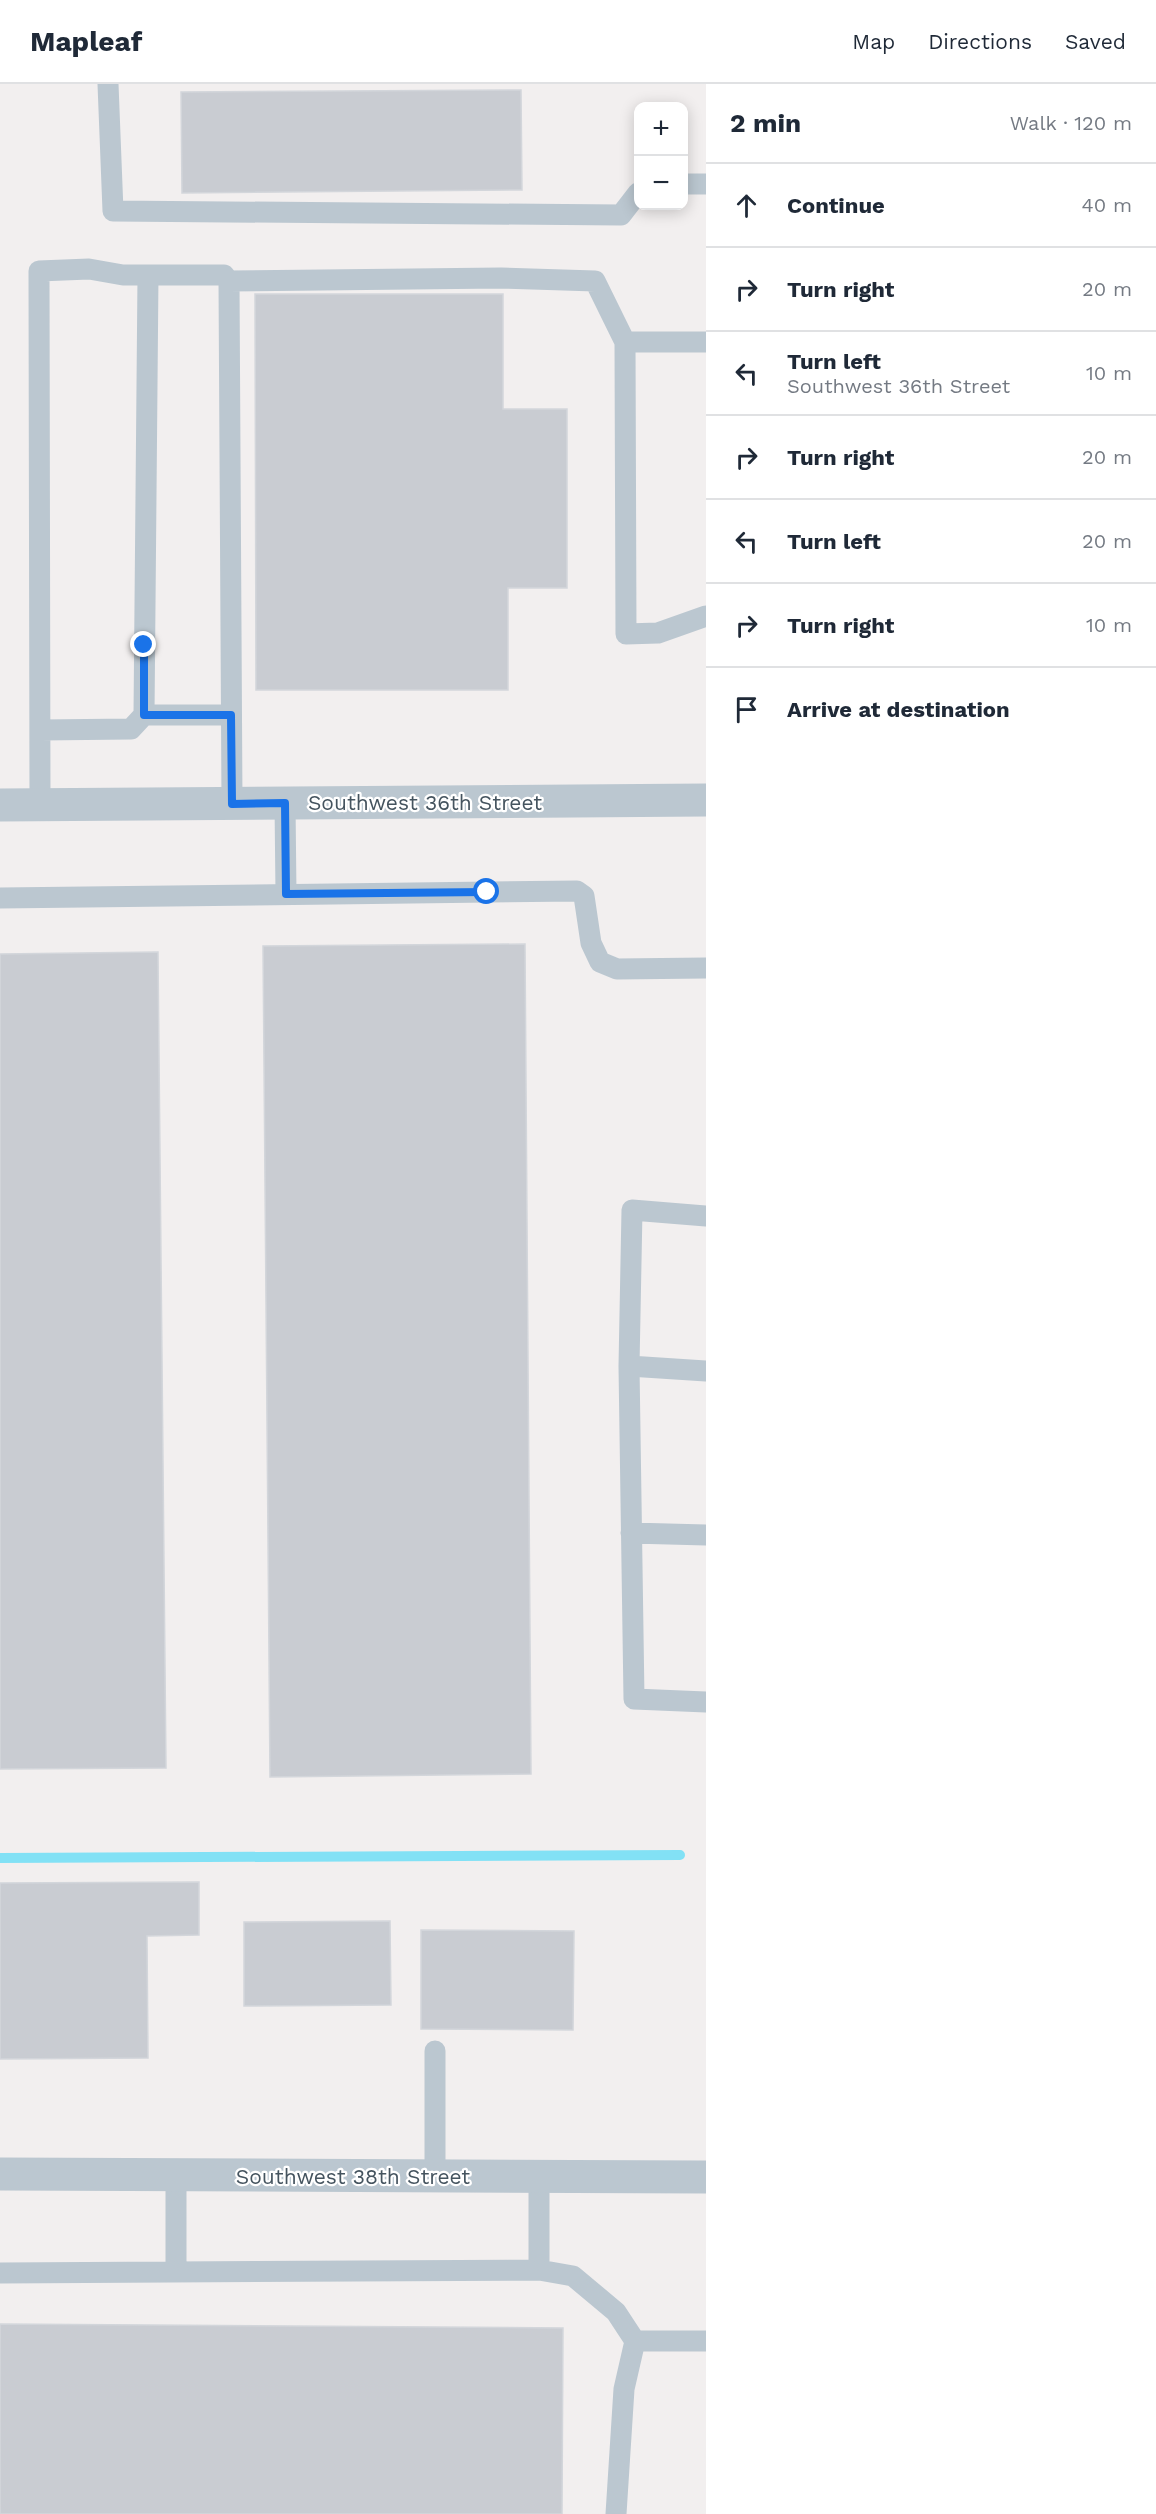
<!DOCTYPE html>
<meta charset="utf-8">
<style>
:root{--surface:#fff;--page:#f6f6f7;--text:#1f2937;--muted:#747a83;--line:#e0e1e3}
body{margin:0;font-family:"Work Sans",sans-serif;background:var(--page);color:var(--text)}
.controls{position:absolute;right:18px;top:18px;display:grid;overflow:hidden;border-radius:12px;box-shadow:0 3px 15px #0003}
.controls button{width:54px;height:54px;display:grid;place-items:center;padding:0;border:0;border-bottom:2px solid var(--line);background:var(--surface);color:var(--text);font:30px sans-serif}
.stop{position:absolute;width:18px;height:18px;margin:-14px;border:4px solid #1a73e8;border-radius:50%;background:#fff}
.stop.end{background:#1a73e8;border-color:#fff;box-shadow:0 2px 6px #0008}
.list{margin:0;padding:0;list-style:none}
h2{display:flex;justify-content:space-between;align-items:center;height:78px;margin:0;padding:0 24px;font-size:26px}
h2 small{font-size:20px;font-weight:400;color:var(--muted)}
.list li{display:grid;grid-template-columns:39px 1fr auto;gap:18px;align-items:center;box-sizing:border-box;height:84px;padding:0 24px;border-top:2px solid var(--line)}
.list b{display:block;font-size:22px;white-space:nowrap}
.list p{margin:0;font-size:20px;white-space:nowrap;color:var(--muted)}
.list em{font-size:20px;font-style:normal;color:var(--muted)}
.icon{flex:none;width:33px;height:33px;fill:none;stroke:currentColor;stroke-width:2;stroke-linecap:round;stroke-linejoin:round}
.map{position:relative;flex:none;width:706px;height:2430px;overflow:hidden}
header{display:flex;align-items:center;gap:36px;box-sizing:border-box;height:84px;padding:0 30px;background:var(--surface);border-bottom:2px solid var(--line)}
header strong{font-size:28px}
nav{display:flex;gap:33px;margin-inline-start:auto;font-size:21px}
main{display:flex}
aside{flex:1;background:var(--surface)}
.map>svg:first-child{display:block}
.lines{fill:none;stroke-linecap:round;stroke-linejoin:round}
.stream{stroke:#82e1f5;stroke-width:10}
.building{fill:#c9ccd2;stroke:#d3d6db;stroke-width:1.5}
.service{stroke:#bbc7d0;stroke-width:21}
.minor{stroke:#bbc7d0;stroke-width:33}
.route{stroke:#1a73e8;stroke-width:8}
.labels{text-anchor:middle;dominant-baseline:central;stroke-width:4.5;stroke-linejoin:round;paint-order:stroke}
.street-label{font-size:21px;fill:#45545f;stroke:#fff}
</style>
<header>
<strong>Mapleaf</strong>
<nav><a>Map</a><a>Directions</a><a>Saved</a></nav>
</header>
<main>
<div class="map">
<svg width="706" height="2430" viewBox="0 0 706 2430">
<rect width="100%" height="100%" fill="#f2efef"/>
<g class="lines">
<path class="stream" d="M0 1774 680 1771"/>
</g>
<path class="building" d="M521 6 522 106 182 109 181 8Z
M255 210H503V325H567V504H508V606H256Z
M525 860 531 1690 270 1693 263 862Z
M158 868 166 1684 0 1685V870Z
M199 1798V1851L147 1852 148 1974 0 1975V1799Z
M390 1837 391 1921 244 1922V1838Z
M421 1846 574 1847 573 1946 421 1945Z
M0 2240 563 2244 562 2430H0Z"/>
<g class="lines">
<path class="service" d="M108 0 113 127 621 131 638 109
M684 100H706
M229 197 501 194 595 197 625 258H706
M625 258 626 550 658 549 706 532
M144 631H231
M41 646 131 645 144 631 148 191
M285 719 286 810
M40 721 39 187 89 185 123 191H224L229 197 232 720
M0 814 577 807 584 812 591 859 600 878 617 885 706 884
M706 1132 632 1126 629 1282 634 1615 706 1618
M629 1282 706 1287
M631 1449 706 1451
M435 1967V2092
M176 2091V2187
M539 2186V2093
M0 2189 539 2186 573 2192 616 2228 635 2257H706
M616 2430 624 2305 635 2257"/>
<path class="minor" d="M0 721 706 716
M0 2090 706 2093"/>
</g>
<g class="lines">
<path class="route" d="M144 561V631H231L232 720 285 719 286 810 487 808"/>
</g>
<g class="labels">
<g class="street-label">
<text x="425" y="718">Southwest 36th Street</text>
<text x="353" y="2092">Southwest 38th Street</text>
</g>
</g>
</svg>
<div class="controls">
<button>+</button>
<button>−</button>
</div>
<div class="stop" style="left:487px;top:808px"></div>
<div class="stop end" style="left:144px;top:561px"></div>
</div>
<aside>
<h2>2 min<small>Walk · 120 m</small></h2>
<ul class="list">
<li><svg class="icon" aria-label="ahead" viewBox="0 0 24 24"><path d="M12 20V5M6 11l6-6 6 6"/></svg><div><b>Continue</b></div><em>40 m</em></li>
<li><svg class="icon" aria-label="right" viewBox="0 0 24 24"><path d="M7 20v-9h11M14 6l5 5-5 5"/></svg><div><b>Turn right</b></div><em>20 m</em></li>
<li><svg class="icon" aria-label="left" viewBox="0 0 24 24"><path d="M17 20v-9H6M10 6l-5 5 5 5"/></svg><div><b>Turn left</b><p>Southwest 36th Street</p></div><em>10 m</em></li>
<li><svg class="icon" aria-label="right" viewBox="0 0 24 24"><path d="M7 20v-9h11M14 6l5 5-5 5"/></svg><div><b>Turn right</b></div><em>20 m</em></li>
<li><svg class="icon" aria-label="left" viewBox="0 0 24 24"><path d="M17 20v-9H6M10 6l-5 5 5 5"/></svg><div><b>Turn left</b></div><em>20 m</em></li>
<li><svg class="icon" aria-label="right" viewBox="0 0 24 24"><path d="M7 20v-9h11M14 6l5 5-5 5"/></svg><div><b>Turn right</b></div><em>10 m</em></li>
<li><svg class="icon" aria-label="arrive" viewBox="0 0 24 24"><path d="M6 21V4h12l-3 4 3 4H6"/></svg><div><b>Arrive at destination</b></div></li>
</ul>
</aside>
</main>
